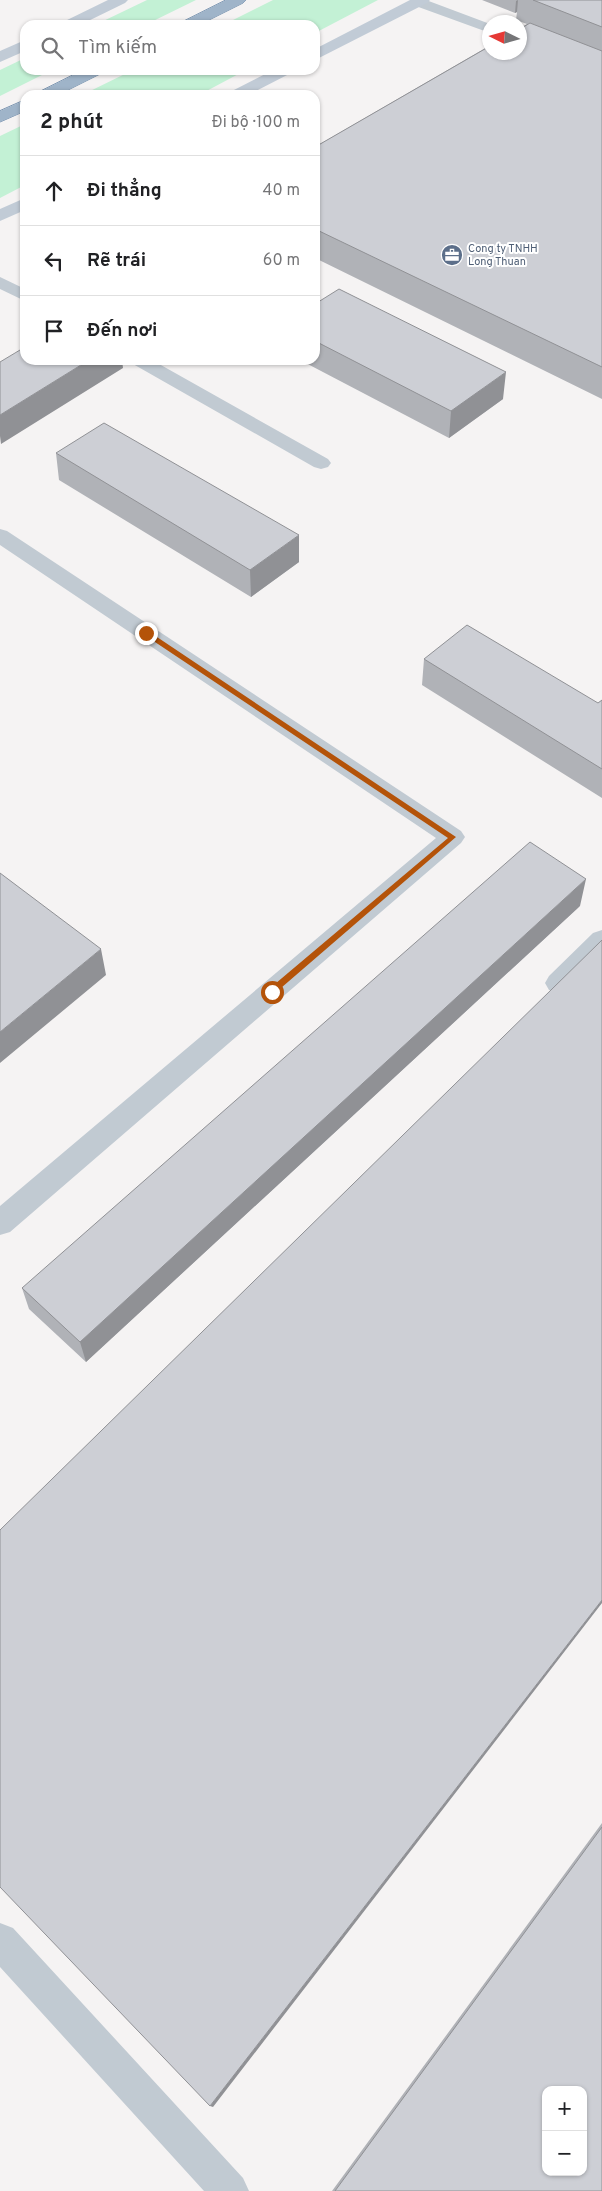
<!DOCTYPE html>
<html lang="vi">
<meta charset="utf-8">
<style>
:root{--surface:#fff;--page:#f2f2f2;--text:#202124;--muted:#757577;--line:#e0e0e0}
body{margin:0;font-family:Overpass,sans-serif;background:var(--page);color:var(--text)}
.controls{position:absolute;right:15px;bottom:15px;display:grid;overflow:hidden;border-radius:10px;box-shadow:0 1px 4px #0004}
.controls button{width:45px;height:45px;display:grid;place-items:center;padding:0;border:0;border-bottom:1px solid var(--line);background:var(--surface);color:var(--text);font:25px sans-serif}
.compass{position:absolute;left:482px;top:15px;width:45px;height:45px;border-radius:50%;background:var(--surface);box-shadow:0 1px 4px #0004;rotate:275deg}
.stop{position:absolute;width:15px;height:15px;margin:-11px;border:4px solid #b45309;border-radius:50%;background:#fff}
.stop.end{background:#b45309;border-color:#fff;box-shadow:0 1px 5px #0008}
.list{margin:0;padding:0;list-style:none}
h2{display:flex;justify-content:space-between;align-items:center;height:65px;margin:0;padding:0 20px;font-size:21px}
h2 small{font-size:16px;font-weight:400;color:var(--muted)}
.list li{display:grid;grid-template-columns:32px 1fr auto;gap:15px;align-items:center;box-sizing:border-box;height:70px;padding:0 20px;border-top:1px solid var(--line)}
.list b{display:block;font-size:19px;white-space:nowrap}
.list em{font-size:16px;font-style:normal;color:var(--muted)}
.icon{flex:none;width:28px;height:28px;fill:none;stroke:currentColor;stroke-width:2;stroke-linecap:round;stroke-linejoin:round}
.map{position:relative;flex:none;width:602px;height:2191px;overflow:hidden}
.search{position:absolute;background:var(--surface);box-shadow:0 1px 4px #0004;left:20px;top:20px;width:300px;height:55px;display:flex;align-items:center;gap:12px;box-sizing:border-box;padding:0 18px;border-radius:15px;color:var(--muted);font-size:19px}
.panel{position:absolute;background:var(--surface);box-shadow:0 1px 4px #0004;left:20px;top:90px;width:300px;height:275px;border-radius:15px}
.map>svg:first-child{display:block}
.green{fill:#c3f1d5}
.lines{fill:none;stroke-linecap:round;stroke-linejoin:round}
.trunk-casing{stroke:#7690ad;stroke-width:1}
.service{fill:#c1cad2;fill-rule:evenodd}
.secondary{fill:#c1cbd6;fill-rule:evenodd}
.trunk{fill:#9fb4c9;fill-rule:evenodd}
.wall{fill:#b0b2b7}
.shaded-wall{fill:#909195}
.building{fill:#cdcfd5;stroke:#909195;fill-rule:evenodd}
.route{fill:#b45309}
.labels{text-anchor:middle;dominant-baseline:central;stroke-width:4;stroke-linejoin:round;paint-order:stroke}
.far-service-label{font-size:11px;fill:#4e5e75;stroke:#fff;text-anchor:start}
</style>
<div class="map">
<svg width="602" height="2191" viewBox="0 0 602 2191">
<rect width="100%" height="100%" fill="#f5f3f3"/>
<path class="green" d="M147 0H196L145 25H95Z
M273 0H378L315 33V25H223Z
M25 58V70H52L0 96V70Z
M133 70H246L199 95H82Z
M25 124V185L0 198V136Z"/>
<g class="lines">
<g class="trunk-casing">
<path id="trunk" d="M226 0H246L243 3 199 25H179L182 22Z
M83 70H104L102 73 58 95H37L39 92Z
M25 100V111L0 122V111Z"/>
</g>
<path class="service" d="M412 0H426L490 24V33L413 5 411 2Z
M0 277 25 289V301L0 289Z
M130 360H152L328 459 331 463 328 467 321 469 314 467 133 364Z
M0 529 7 531 461 831 465 837 461 843 10 1232 0 1235V1206L436 838 0 545Z
M602 930V955C588 969 570 997 549 990L545 983 549 976 593 933Z
M0 1923 13 1928 243 2178 249 2191H204L0 1967Z"/>
<path class="secondary" d="M108 0H128L125 3 80 25H60L63 22Z
M410 0H430L427 3 315 60V49Z
M25 40V51L0 62V51Z
M273 70H293L291 73 248 95H228L230 92Z
M25 198V210L0 221V209Z"/>
<use href="#trunk" class="trunk"/>
</g>
<path class="wall" d="M482 0H602V399L315 258V147L527 24 516 20 517 12 515 13Z
M315 304 503 399 449 438 300 360H315Z
M56 453 299 562 251 597 59 480Z
M424 659 598 703 602 700V798L422 685Z
M580 906 86 1362 29 1309 22 1288Z
M602 1823V2191H332Z"/>
<path class="shaded-wall" d="M518 0 517 12 515 13 516 1Z
M89 360H122L123 368 1 444 0 436V415Z
M506 372 503 399 449 438 451 411Z
M299 535V562L251 597 250 570Z
M586 879 580 906 86 1362 80 1342Z
M101 949 106 975 0 1063V1032Z
M602 1600V1603L213 2107 210 2106Z"/>
<path class="building" d="M533 0H602V27Z
M530 23 602 51V367L315 229V147L490 46V52H520V29Z
M339 289 506 372 451 411 315 341V304Z
M25 347V360H89L0 415V362Z
M104 423 299 535 250 570 56 453Z
M467 625 598 703 602 700V769L424 659Z
M530 842 586 879 80 1342 22 1288Z
M0 873 101 949 0 1032Z
M602 940V1600L210 2106 0 1887V1530Z
M602 1827V2191H335ZM546 2090H583V2172H546Z"/>
<path class="route" d="M143 631H148L456 837 274 994H269V989L448 838 143 634Z"/>
<defs>
<g id="office-disc" transform="scale(1.125)"><circle r="9.5" fill="#5c6f8a" stroke="#fff"/><path d="M-6-3h4V-5.5h4V-3h4V5H-6ZM-1-4.5V-3h2v-1.5ZM-6 0V1H6V0Z" fill="#fff"/></g>
</defs>
<g fill-rule="evenodd">
<use href="#office-disc" x="452" y="255"/>
</g>
<g class="labels">
<g class="far-service-label">
<text x="468" y="249">Cong ty TNHH<tspan x="468" dy="13">Long Thuan</tspan></text>
</g>
</g>
</svg>
<div class="controls">
<button>+</button>
<button>−</button>
</div>
<svg class="compass" viewBox="-18 -18 36 36"><path d="M0-13l5 13h-10z" fill="#e53935"/><path d="M0 13l5-13h-10z" fill="#757577"/></svg>
<div class="stop" style="left:272px;top:992px"></div>
<div class="stop end" style="left:146px;top:633px"></div>
<div class="search"><svg class="icon" aria-label="search" viewBox="0 0 24 24"><circle cx="10" cy="10" r="6"/><path d="M15 15l6 6"/></svg>Tìm kiếm</div>
<section class="panel">
<h2>2 phút<small>Đi bộ · 100 m</small></h2>
<ul class="list">
<li><svg class="icon" aria-label="ahead" viewBox="0 0 24 24"><path d="M12 20V5M6 11l6-6 6 6"/></svg><div><b>Đi thẳng</b></div><em>40 m</em></li>
<li><svg class="icon" aria-label="left" viewBox="0 0 24 24"><path d="M17 20v-9H6M10 6l-5 5 5 5"/></svg><div><b>Rẽ trái</b></div><em>60 m</em></li>
<li><svg class="icon" aria-label="arrive" viewBox="0 0 24 24"><path d="M6 21V4h12l-3 4 3 4H6"/></svg><div><b>Đến nơi</b></div></li>
</ul>
</section>
</div>
